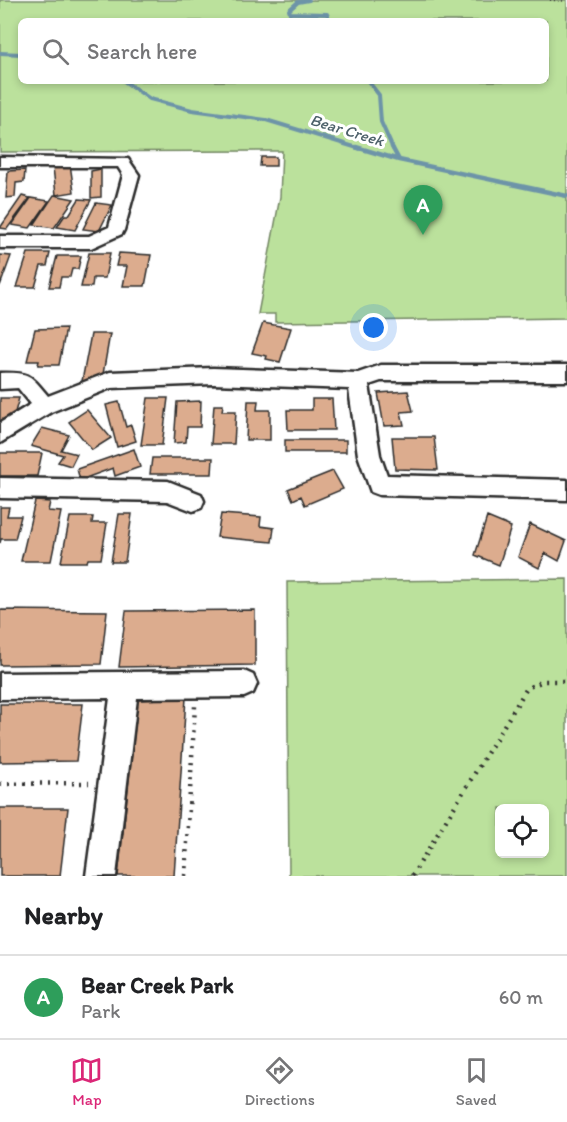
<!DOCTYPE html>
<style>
:root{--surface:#fff;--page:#f2f2f2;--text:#202124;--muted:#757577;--line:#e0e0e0;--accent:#db2777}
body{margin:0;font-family:Itim,sans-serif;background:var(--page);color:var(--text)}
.controls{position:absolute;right:18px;bottom:18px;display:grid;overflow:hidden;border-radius:9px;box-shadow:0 3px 9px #0003}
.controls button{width:54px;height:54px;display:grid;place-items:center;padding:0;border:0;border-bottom:2px solid var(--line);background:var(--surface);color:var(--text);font:30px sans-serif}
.you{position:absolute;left:374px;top:328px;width:21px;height:21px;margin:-15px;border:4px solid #fff;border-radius:50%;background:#1a73e8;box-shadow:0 0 0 9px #1a73e833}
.badge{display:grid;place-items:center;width:39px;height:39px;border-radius:50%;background:var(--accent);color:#fff;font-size:20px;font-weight:700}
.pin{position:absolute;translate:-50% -50px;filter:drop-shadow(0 2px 3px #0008)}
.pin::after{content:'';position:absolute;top:32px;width:21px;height:18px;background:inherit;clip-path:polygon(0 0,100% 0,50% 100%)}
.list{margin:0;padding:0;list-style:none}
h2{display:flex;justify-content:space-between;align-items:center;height:78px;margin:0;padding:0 24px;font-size:26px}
h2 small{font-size:20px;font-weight:400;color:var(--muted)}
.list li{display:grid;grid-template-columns:39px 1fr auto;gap:18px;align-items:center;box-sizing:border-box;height:84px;padding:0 24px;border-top:2px solid var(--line)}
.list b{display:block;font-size:22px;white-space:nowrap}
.list p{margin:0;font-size:20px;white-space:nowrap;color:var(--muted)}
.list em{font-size:20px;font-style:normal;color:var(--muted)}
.icon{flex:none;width:33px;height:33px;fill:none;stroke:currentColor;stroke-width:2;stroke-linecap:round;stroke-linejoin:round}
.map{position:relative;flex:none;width:567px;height:876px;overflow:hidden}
.search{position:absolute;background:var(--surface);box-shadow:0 3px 9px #0003;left:18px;right:18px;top:18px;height:66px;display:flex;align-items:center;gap:15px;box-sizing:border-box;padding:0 21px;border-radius:9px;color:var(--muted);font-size:22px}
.sheet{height:162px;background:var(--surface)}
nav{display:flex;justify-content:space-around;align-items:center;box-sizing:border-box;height:84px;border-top:2px solid var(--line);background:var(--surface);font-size:16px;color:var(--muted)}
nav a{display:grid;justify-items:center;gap:3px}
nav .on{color:var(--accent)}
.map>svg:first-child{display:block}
.green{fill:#bbe19c;stroke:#738664;stroke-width:1.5;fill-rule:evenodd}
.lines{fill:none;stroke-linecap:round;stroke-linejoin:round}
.stream-far1{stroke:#6d94a8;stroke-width:4}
.stream{stroke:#6d94a8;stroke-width:4.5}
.building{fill:#dcac8e;stroke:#2b2b2b;stroke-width:1.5}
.minor-casing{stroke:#2b2b2b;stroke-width:5}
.path-far1{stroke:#2b2b2b;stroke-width:2;stroke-dasharray:1 3;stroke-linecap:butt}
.path{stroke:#2b2b2b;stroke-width:4.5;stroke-dasharray:2 6;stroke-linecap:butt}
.minor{fill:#fff;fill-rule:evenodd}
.labels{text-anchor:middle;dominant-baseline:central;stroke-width:6;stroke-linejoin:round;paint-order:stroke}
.far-water-label{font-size:16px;font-style:italic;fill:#4c6069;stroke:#fff}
</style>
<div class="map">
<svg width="567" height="876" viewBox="0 0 567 876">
<rect width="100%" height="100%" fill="#fff"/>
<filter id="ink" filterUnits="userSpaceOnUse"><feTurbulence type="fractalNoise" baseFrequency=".0167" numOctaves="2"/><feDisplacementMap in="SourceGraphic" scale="12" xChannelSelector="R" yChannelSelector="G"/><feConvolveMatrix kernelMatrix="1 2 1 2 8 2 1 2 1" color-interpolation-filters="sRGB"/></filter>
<g filter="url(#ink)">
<path class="green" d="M0 0H567V318L275 322V314H258L280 197 282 151 0 152ZM21 21H546V81H21Z
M567 579V876H289L287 582ZM500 808H544V854H500Z"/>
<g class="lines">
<path class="stream-far1" d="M309 0 298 2 289 10 290 13 327 14 330 21
M0 53 21 54
M124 81 150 99 192 110 266 120 361 149
M368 81 379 95 381 122 393 149"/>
<path class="stream" d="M356 147 399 160 567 196
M392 147 399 160"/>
</g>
<path class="building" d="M261 157H276V166H260Z
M70 164 74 192 56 195 53 167Z
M101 169V197L91 198V171Z
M25 170 24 182 16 183 15 197 6 198 8 171Z
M54 195 74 199 54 228 34 225Z
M22 196 30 198 7 229 0 228Z
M31 198 49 201 30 228 12 225Z
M79 199 91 200 75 230 57 227 65 215H69Z
M96 203 112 205 99 231 83 229Z
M28 253H50L47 266H41L35 287H17Z
M89 253H110L105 278H93L92 287H81Z
M119 253 151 255 145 286H123L127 266H116Z
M0 255 11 256 0 286Z
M57 256H81L78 269H72L70 277H61L59 287H49Z
M263 323 291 328 280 362 266 359 267 356 252 353Z
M66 328 59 365H38L39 361H27L35 329Z
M91 334H110L102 380 82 381Z
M408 391 413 411 401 412 404 425 384 426 378 393Z
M0 398H19L12 423H0Z
M148 398H168L162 445H141Z
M312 399H332L334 430H288L287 410H312Z
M201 401 200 427H187L186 442 174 443 177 402Z
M248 401H258L257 410H270V440H246Z
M119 402 126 427 131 425 136 441 117 447 106 405Z
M214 405H223L222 411H236L234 444H211Z
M87 410 111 438 92 450 69 422Z
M42 428 69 435 61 450 77 454 71 466 58 462 63 455 31 446Z
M392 437H434L438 470 395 469Z
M285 440H346V452H285Z
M134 449 140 467 115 476 113 468 80 480 77 469Z
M0 453H42L37 476H0Z
M152 458H213L212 474H150Z
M333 471 343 489 305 505 301 496 293 500 288 489Z
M35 501 50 502 48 511 61 512 51 561H21Z
M0 507H9L7 516H21L15 539H1L0 543Z
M119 514H132L125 562H111Z
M221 514 261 517 260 526 274 528 272 542 217 537Z
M70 517H93L92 523H107L101 559H88L87 562H61Z
M487 517 511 527 499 565 475 555Z
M530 524 566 541 559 561 545 553 539 568 518 557Z
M0 610 107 611 101 664 0 665Z
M255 610V665L119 667 126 611Z
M186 698 174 876H118L138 700Z
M0 704H83L76 761 0 762Z
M0 808H68L60 876H0Z"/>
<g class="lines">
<g class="minor-casing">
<path id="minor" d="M0 157 128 159 139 175 124 230 122 234 91 248H0V236H89L109 227 123 175 118 167H0Z
M381 365H567V381H381L369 385 380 455 387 475 567 480V500L379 495 371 492 358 455 349 389 213 384 111 388 51 412 0 443V423L31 404 18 388 0 389V373C29 372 30 374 48 396L110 372 213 368 358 373Z
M0 478 168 481 201 494 204 501 201 508 193 511 167 501 0 498Z
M244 671 253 675 257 684 253 693 244 697 137 698 116 876H86L110 698 0 699V673Z"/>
</g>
<path class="path-far1" d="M550 0 567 1"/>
<path class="path" d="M0 784 89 783
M185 876 195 706
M412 876 527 688 543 681H567"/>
<use href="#minor" class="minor"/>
</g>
</g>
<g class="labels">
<g class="far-water-label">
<text transform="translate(347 130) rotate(17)">Bear Creek</text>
</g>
</g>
</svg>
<div class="controls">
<button><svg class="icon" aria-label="locate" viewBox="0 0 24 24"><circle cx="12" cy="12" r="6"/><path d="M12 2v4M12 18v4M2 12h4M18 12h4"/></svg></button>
</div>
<div class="you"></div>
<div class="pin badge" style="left:423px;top:235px;background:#2e9e5b">A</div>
<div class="search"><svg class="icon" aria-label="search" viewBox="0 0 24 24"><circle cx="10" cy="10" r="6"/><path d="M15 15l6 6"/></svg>Search here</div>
</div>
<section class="sheet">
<h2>Nearby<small></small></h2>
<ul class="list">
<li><span class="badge" style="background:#2e9e5b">A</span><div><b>Bear Creek Park</b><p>Park</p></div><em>60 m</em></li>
</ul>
</section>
<nav>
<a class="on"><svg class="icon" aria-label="map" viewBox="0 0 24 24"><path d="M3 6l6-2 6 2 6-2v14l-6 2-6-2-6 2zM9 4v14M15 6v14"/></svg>Map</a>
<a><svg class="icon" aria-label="directions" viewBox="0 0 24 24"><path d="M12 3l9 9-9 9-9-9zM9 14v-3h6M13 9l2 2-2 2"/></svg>Directions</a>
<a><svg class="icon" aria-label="saved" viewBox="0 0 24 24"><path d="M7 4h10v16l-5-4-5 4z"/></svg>Saved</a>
</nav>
